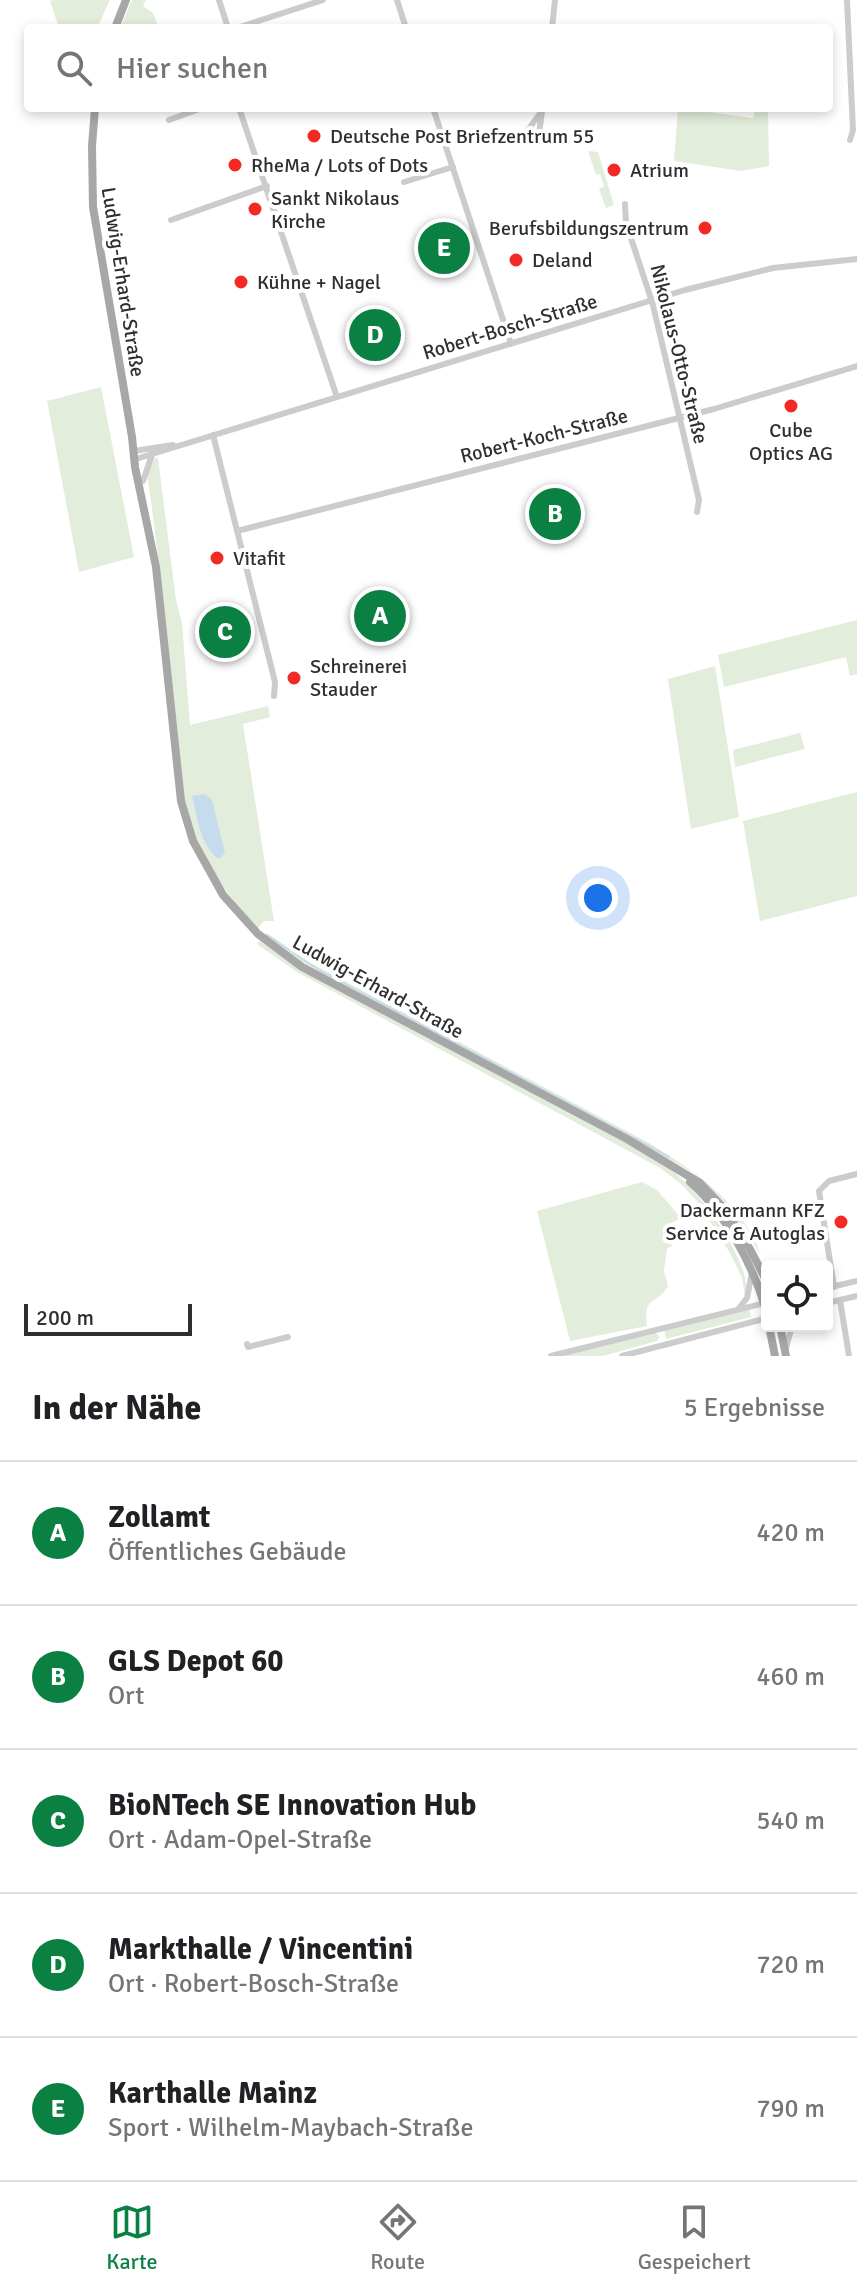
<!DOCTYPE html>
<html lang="de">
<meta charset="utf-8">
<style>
:root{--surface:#fff;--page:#f2f2f2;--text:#202124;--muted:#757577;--line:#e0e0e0;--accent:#0b8043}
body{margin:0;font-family:Signika,sans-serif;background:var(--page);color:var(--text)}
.controls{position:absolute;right:24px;bottom:24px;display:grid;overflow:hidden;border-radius:8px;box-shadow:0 4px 12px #0003}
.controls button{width:72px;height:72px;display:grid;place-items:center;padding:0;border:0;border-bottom:2px solid var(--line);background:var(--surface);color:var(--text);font:40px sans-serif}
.scale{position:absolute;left:24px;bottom:20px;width:168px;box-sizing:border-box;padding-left:8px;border:4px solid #2f2f2f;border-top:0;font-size:22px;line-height:28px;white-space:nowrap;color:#2f2f2f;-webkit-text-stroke:6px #fff;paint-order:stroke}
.you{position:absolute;left:598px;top:898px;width:28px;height:28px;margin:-20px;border:6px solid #fff;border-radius:50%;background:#1a73e8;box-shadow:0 0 0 12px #1a73e833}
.badge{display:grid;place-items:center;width:52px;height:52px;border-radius:50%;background:var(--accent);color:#fff;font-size:26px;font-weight:700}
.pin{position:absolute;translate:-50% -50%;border:4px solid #fff;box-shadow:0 2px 8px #0006}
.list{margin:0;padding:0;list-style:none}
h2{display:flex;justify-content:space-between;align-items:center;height:104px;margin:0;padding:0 32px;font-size:34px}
h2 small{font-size:26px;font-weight:400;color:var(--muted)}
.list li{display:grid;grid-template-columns:52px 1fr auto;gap:24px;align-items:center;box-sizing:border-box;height:144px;padding:0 32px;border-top:2px solid var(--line)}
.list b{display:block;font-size:30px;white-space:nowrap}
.list p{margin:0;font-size:26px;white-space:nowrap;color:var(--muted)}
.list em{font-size:26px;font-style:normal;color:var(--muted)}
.icon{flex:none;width:44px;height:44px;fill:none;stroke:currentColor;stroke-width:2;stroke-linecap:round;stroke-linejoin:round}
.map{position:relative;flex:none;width:857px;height:1356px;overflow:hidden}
.search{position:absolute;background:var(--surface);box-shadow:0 4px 12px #0003;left:24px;right:24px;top:24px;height:88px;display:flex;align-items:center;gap:20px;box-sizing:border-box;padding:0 28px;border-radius:8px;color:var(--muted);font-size:30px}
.sheet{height:824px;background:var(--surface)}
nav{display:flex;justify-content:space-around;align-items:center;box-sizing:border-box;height:112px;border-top:2px solid var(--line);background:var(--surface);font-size:22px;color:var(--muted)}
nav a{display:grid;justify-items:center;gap:4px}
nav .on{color:var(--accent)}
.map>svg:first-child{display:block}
.green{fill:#e3eddb}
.water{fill:#c6dbee}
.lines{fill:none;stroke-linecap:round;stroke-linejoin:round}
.stream{stroke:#c6dbee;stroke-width:2}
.minor{stroke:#ccc;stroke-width:6}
.major{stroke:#a7a7a7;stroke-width:8}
.poi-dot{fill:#f22924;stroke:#fff;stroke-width:3}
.labels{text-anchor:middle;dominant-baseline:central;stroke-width:8;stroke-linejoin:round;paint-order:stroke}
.poi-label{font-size:20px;fill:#2f2f2f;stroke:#fff;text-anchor:start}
.street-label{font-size:20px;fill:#2f2f2f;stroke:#fff}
</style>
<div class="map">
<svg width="857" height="1356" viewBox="0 0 857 1356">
<rect width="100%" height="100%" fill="#fff"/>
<path class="green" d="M53 0H110L97 28H59L50 1Z
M132 0H146L143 6 153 13 159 28H120Z
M678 108 753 118 755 108H768L769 166 741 171 674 161Z
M588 151 598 152 614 205 606 208 599 189 604 186 600 174 596 175Z
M101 387 134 557 79 572 47 401Z
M155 458H158L176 600 182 623 190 725 268 706 270 717 243 724 274 921H264L258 928H256C232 899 209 872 195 837 178 794 176 744 172 699 165 626 159 553 148 480L147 473Z
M857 620V674L850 676 846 657 724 687 718 655Z
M715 666 739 817 691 829 668 679Z
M800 733 805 749 735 767 733 750Z
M857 792V896L760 921 743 821Z
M267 933 307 961 649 1143C694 1171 742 1202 761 1255L726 1203 692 1172 304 964 264 935Z
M260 941 299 968 632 1146C650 1157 669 1167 685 1182 705 1200 755 1269 745 1296L742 1278 730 1253 697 1201 680 1183 660 1168 297 972 261 947 257 943Z
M642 1182 657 1190 681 1218 665 1226 672 1246 667 1248 664 1271 668 1286C656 1307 643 1294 647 1326L570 1341 537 1211Z
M749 1309 751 1317 666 1339 664 1330Z
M655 1332 660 1337 657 1341 603 1356H562Z"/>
<path class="water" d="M205 794 212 800 225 853 219 859C199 845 198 818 192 796Z"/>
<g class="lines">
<path class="stream" d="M267 935 319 970 669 1157"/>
<path class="minor" d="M219 0 228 28
M397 0 406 28
M847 0 853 130 850 140
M237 28 323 0
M552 28 555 0
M239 108 337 397
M433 108 511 344
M542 111 527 131 531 139 538 138 539 134 542 111V108
M169 120 202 108
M404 182 453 167
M625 204 626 223 653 305 699 500 697 512
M171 220 267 186
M213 435 275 682 274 696
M134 451 173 445
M136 459 685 290 773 268 857 259
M143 481 152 455
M237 531 714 409 857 366
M834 1287 819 1191 829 1181 857 1174
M827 1288 857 1281
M840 1300 849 1356
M827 1303 857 1296
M739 1308 747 1298 752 1272
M247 1344 248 1347 288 1337
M786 1348 792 1326
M551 1356 765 1303
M622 1356 767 1318"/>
<path class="major" d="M115 28 126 0
M95 108 92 146 93 207 132 437 135 467 156 567 181 801 193 841 223 895 258 934 302 967 627 1139 700 1183 725 1209 750 1249 767 1282
M690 1182C725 1212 756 1270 767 1315
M769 1326 775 1356
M780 1326 786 1356"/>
</g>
<g class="poi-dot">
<circle cx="314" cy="136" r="8"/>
<circle cx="235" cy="165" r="8"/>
<circle cx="614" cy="170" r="8"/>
<circle cx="255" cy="209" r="8"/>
<circle cx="705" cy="228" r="8"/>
<circle cx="516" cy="260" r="8"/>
<circle cx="241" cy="282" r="8"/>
<circle cx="791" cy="406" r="8"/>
<circle cx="217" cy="558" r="8"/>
<circle cx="294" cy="678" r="8"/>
<circle cx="841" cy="1222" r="8"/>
</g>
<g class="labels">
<g class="poi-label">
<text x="330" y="136">Deutsche Post Briefzentrum 55</text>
<text x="251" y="165">RheMa / Lots of Dots</text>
<text x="630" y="170">Atrium</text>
<text x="271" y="198">Sankt Nikolaus<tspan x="271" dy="23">Kirche</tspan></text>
<text x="689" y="228" text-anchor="end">Berufsbildungszentrum</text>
<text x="532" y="260">Deland</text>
<text x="257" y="282">Kühne + Nagel</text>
<text x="791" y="430" text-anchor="middle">Cube<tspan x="791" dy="23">Optics AG</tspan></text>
<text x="233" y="558">Vitafit</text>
<text x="310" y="666">Schreinerei<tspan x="310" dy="23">Stauder</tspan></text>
<text x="825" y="1210" text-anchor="end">Dackermann KFZ<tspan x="825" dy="23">Service &amp; Autoglas</tspan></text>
</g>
<g class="street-label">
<text transform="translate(123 282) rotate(81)">Ludwig-Erhard-Straße</text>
<text transform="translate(510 327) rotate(-17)">Robert-Bosch-Straße</text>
<text transform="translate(679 354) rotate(76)">Nikolaus-Otto-Straße</text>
<text transform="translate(544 436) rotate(-14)">Robert-Koch-Straße</text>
<text transform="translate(378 987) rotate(29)">Ludwig-Erhard-Straße</text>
</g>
</g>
</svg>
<div class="controls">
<button><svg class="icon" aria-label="locate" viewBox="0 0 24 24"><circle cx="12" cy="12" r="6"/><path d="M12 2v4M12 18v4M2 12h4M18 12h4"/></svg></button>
</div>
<div class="scale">200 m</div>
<div class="you"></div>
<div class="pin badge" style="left:380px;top:616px">A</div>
<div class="pin badge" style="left:555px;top:514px">B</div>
<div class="pin badge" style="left:225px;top:632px">C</div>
<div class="pin badge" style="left:375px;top:335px">D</div>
<div class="pin badge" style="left:444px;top:248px">E</div>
<div class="search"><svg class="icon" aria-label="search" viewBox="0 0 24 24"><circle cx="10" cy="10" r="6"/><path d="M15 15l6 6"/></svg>Hier suchen</div>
</div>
<section class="sheet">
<h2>In der Nähe<small>5 Ergebnisse</small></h2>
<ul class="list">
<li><span class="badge">A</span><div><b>Zollamt</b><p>Öffentliches Gebäude</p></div><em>420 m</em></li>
<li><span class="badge">B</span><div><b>GLS Depot 60</b><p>Ort</p></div><em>460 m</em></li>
<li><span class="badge">C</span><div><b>BioNTech SE Innovation Hub</b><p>Ort · Adam-Opel-Straße</p></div><em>540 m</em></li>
<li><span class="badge">D</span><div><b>Markthalle / Vincentini</b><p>Ort · Robert-Bosch-Straße</p></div><em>720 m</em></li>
<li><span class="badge">E</span><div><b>Karthalle Mainz</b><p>Sport · Wilhelm-Maybach-Straße</p></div><em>790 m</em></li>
</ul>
</section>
<nav>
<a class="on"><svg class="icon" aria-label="map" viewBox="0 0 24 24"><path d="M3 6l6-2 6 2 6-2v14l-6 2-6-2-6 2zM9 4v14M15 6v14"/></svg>Karte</a>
<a><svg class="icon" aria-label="directions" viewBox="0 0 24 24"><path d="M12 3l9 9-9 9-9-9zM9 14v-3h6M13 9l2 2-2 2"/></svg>Route</a>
<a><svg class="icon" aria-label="saved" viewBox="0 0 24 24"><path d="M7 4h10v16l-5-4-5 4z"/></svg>Gespeichert</a>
</nav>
